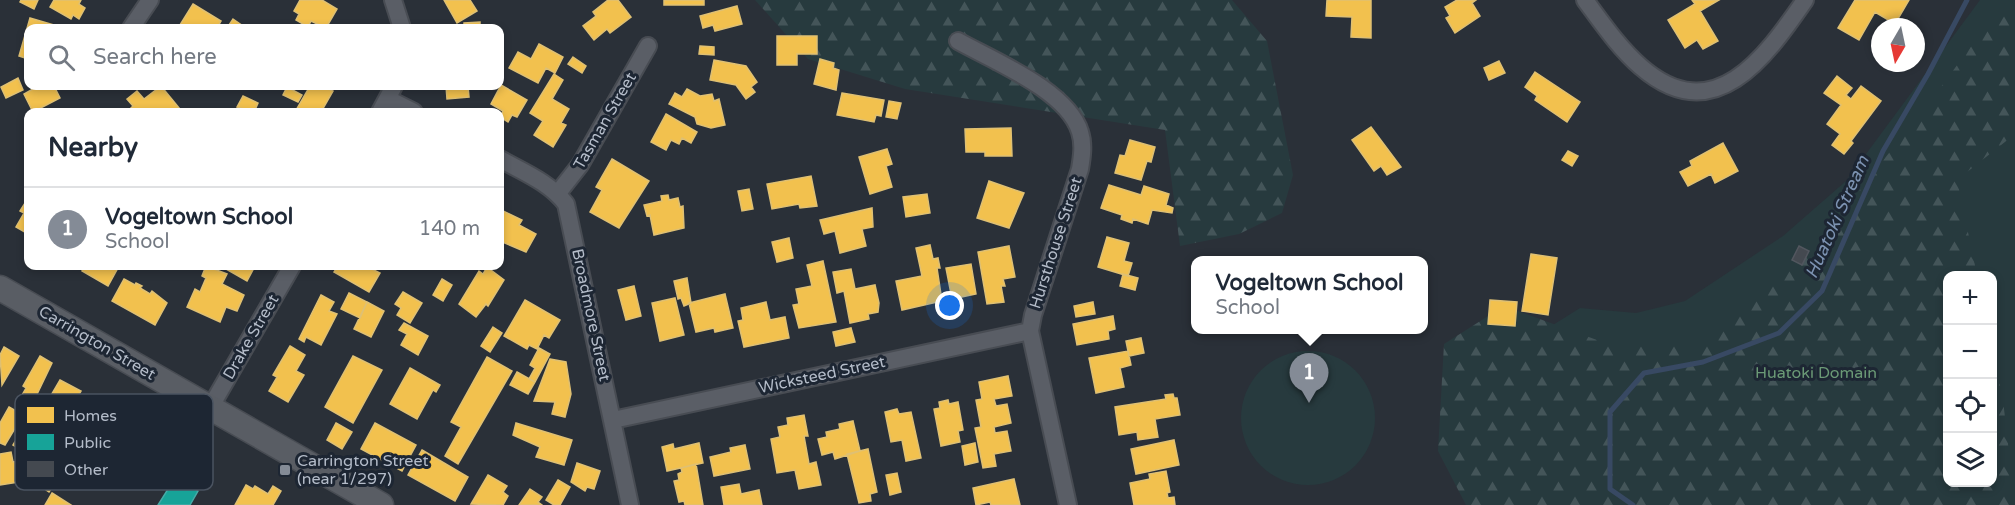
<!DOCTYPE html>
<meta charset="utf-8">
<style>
:root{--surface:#fff;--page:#f6f6f7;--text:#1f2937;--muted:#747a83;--line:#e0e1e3;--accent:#848b96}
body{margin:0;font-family:"Varela Round",sans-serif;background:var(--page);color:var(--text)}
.controls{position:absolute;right:18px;bottom:18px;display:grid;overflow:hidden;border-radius:12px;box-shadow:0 3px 9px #0003}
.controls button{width:54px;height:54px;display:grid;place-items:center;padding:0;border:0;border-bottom:2px solid var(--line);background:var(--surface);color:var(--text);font:30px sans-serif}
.compass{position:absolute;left:1871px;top:18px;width:54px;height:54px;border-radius:50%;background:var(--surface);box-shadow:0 3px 9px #0003;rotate:189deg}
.you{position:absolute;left:950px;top:306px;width:21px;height:21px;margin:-15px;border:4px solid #fff;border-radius:50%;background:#1a73e8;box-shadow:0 0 0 9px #1a73e833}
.badge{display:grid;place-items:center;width:39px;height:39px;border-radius:50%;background:var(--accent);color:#fff;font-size:20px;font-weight:700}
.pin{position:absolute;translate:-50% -50px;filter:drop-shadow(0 2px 3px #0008)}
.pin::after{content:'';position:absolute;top:32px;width:21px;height:18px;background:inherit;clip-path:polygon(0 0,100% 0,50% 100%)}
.popup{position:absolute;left:1191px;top:256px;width:237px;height:78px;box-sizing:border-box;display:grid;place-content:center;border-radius:12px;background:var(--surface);filter:drop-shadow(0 2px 4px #0005);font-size:20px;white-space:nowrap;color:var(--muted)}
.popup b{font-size:22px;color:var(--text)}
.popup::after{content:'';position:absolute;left:50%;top:100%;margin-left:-12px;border:12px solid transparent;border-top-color:var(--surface)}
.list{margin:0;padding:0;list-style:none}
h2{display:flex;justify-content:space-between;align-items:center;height:78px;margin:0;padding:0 24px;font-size:26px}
h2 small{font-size:20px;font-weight:400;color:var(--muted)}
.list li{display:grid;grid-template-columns:39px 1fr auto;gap:18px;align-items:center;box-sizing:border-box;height:84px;padding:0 24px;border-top:2px solid var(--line)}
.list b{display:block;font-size:22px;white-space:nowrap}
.list p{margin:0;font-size:20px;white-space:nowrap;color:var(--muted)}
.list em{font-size:20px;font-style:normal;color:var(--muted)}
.icon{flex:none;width:33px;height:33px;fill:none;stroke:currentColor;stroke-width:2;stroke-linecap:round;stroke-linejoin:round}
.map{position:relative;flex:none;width:2015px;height:505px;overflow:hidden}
.search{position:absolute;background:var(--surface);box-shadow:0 3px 9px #0003;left:24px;top:24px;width:480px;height:66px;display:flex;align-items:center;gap:15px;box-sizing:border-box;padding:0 21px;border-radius:12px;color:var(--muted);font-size:22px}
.panel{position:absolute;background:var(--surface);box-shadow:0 3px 9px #0003;left:24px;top:108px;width:480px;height:162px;border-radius:12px}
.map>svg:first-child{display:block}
.green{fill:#273a3e;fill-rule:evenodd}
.forest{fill:url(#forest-firs)}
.homes{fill:#f2c14e;stroke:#dfc073;stroke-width:1.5}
.public{fill:#17a398;stroke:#46aaa7;stroke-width:1.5}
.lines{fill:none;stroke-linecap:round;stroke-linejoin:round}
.stream{stroke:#384963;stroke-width:5}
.building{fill:#444950;stroke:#52575f;stroke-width:1.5}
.street-casing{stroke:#484c53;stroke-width:20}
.secondary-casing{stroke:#484c53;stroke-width:27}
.street{stroke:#5a5e66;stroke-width:16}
.secondary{stroke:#595d64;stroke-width:24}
.poi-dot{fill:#848b96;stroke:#1d2633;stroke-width:2}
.labels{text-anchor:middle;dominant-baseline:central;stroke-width:6;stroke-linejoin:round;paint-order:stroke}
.street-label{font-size:16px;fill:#b4bcc9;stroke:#1d2633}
.park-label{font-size:16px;fill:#6b9a76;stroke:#1d2633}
.poi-label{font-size:16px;fill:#b4bcc9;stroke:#1d2633;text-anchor:start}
.water-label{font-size:18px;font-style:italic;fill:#7c92b1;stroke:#1d2633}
.key{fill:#1d2633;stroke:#4a5360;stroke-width:1.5}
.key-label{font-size:16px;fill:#b4bcc9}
</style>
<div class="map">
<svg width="2015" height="505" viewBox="0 0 2015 505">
<defs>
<pattern id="forest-firs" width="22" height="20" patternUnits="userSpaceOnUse" patternTransform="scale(1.5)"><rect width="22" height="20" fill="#273a3e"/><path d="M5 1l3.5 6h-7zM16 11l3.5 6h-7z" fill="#445559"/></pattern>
</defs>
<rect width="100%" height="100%" fill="#2a3038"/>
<path class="green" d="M1980 0H2015V505H1472L1537 335 1580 308 1636 313 1685 301 1783 236 1846 181ZM1948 276H1992V482H1948Z
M1241 418a67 67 0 1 1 134 0a67 67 0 1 1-134 0Z"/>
<path class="forest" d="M755 0H1232L1267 41 1293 175 1282 213 1239 234 1180 246 1165 130 905 89 808 59Z
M2005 0H2015V134L1957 180 1977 275 1948 276V482H1992L1993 351 2003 400 2015 505H1466L1438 451 1444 344 1504 306 1616 347 1691 346 1811 252 1941 87Z"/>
<path class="homes" d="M21 0H38L34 9 20 2Z
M54 0H81L79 4 85 8 79 19 73 15 71 19 50 7Z
M300 0H322L337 9 326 28 311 21 308 27 296 20 299 14 294 11Z
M444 0H470L477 11 457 23Z
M608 0H618L631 17 610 33 607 29 594 40 583 26 596 16 593 12Z
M664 0H704V5H664Z
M1327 0H1371V38L1351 37 1352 17 1326 16Z
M1457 0H1476L1472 3 1480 16 1455 33 1446 18 1450 16 1445 7Z
M1692 0H1719L1700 11 1718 41 1703 49 1697 40 1685 48 1668 20 1695 4Z
M1855 0H1909L1895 24 1875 12 1859 40 1838 28Z
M193 4 221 21 217 28H187L180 25Z
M737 6 742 24 715 31 713 25 703 28 700 16Z
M30 18 54 25 53 28H28V59L19 56Z
M233 19 246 28H227Z
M480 22V28H464V23Z
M777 36H817V54H797V65H777Z
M539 44 563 57 555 73 546 68 538 83 509 68 518 52 531 59Z
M700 46 714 47V55L699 54Z
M573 57 586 66 582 73 568 64Z
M820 59 834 63 833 68 839 70 836 90 814 84Z
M714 60 746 66 757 82 751 87 755 92 746 99 736 85 710 80Z
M1499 61 1505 73 1489 80 1484 68Z
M1535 72 1580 102 1567 122 1535 100 1537 96 1525 87Z
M554 74 563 80 552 99 569 109 561 123 566 125 553 147 534 135 543 121 530 113Z
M1837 76 1852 88 1846 95 1851 99 1861 86 1881 101 1851 141 1853 143 1844 154 1832 145 1840 134 1827 124 1841 105 1824 93Z
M18 78 23 90 6 98 1 87Z
M501 85 527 100 517 117 512 115 508 122 500 117 503 111 491 104Z
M32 86H54L60 98 33 112 24 94 33 89Z
M161 86 179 108 174 112H133L130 109 133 106 127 99 137 91 144 99Z
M310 86H322L333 91 321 112H295Z
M446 86H468L469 97 447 99Z
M287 87 302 95 298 102 283 95Z
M687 89 700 96 712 94 714 101 719 99 725 125 711 128 697 124 695 117 669 104 675 93 682 97Z
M842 93 884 100 881 116 876 115 874 122 837 115Z
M243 96 258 103 254 112 237 107Z
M889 101 901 103 897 119 886 117Z
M666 114 697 132 691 143 682 138 679 144 671 140 666 150 651 142Z
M1371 127 1401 167 1387 175 1381 166 1374 171 1352 140Z
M1011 128 1012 156H985V152H966L965 129Z
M1130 140 1155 147 1151 162 1147 161 1141 180 1115 173 1120 155 1125 156Z
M1723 143 1738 171 1715 183 1711 174 1688 186 1680 172 1692 166 1690 161Z
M887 149 892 164 886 166 892 187 870 194 859 157Z
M1568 151 1578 156 1572 166 1562 160Z
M612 159 649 181 619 228 590 212 602 190 596 187Z
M811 176 817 206 800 208 799 204 772 209 767 184Z
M989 181 1024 193 1009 228 977 218Z
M1109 185 1141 195 1144 186 1169 194 1166 205 1173 208 1172 213 1152 210 1148 224 1133 219 1132 223 1121 219 1122 215 1101 208Z
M749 189 753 209 742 211 738 191Z
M927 194 930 213 906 217 903 197Z
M668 195 669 200 678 198 680 207 683 206 684 228 654 235 650 215 647 216 644 205 662 201 661 196Z
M25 203 28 205V234L16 227 24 213 20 211Z
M872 208 873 227 862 229 866 246 840 253 835 231 824 234 820 220Z
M501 210 522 220 519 225 536 234 526 252 500 241Z
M1107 237 1129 243 1124 261 1132 263 1128 276 1098 267Z
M789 238 793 258 777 262 772 242Z
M930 245 933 259 938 258 940 268H937L942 301 902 310 896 281 922 276 916 248Z
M1009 246 1015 277 1003 279 1005 286H1001L1004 302 987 304 978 252Z
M1531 254 1557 258 1548 315 1522 311Z
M823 261 836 322 799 328 793 305 799 304 796 289 812 286 807 265Z
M971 264 976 294 952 299 946 268Z
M84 266H119L108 286 82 271Z
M206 266 227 274 222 284 244 295 237 311 226 307 220 322 187 307 195 289 200 292 206 278 202 276Z
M228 266H255L247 281 226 269Z
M338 266H366L380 273 369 292 334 272Z
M487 267 504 280 488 306 486 304 476 317 459 304 479 271 483 274Z
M851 269 855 289 875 285 879 303 878 312 868 314 869 319 850 323 844 291 837 293 833 272Z
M1123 274 1138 278 1135 290 1120 286Z
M687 278 691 303 684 306 681 298 678 299 674 281Z
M124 279 135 285 136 283 142 286 140 288 150 294 152 291 167 303 155 325 112 301Z
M442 279 452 285 443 301 433 295Z
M634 286 641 316 626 320 618 290Z
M403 292 422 303 410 323 397 315 401 308 395 304Z
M349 293 367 302 360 318 341 309Z
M725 294 733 328 715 332 714 328 696 332 689 303Z
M321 295 334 302 329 311 337 314 321 345 306 337 304 342 299 339Z
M675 298 684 335 660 341 652 303Z
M525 300 560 320 549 338 544 335 537 349 529 345 527 349 504 336Z
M1490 300 1517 302 1515 326 1488 324Z
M367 302 384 311 371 337 354 329Z
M766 302 770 320 785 317 789 338 744 347 738 321 743 320 741 308Z
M1093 302 1095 314 1076 317 1074 306Z
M1113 316 1115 329 1108 331 1109 339 1077 345 1073 324Z
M404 323 428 336 418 355 401 345 407 334 399 330Z
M493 327 502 333 490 352 481 346Z
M851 328 855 342 836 346 833 332Z
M1141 338 1144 353 1129 356 1126 341Z
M290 346 305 355 296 371 304 375 288 402 269 391 277 377 273 375Z
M4 347 19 356 2 385 0 355Z
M539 348 550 354 535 382 529 379 535 368 530 365Z
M1128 351 1131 365 1120 368 1124 387 1096 393 1089 358Z
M40 356 52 363 28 413 16 406 26 388 23 386Z
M353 356 382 370 353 423 325 407Z
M487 357 512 371 458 464 445 456 461 427 451 422Z
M550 359 566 362 571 394 565 417 552 414 555 402 534 401Z
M410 368 440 385 436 392 433 390 417 419 390 404Z
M517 372 535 382 528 394 510 385Z
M1008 376 1012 396 994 399 996 406 1007 404 1011 423 994 427 995 433 1007 431 1011 451 994 454 996 466 983 468 975 428 981 427 976 400 982 399 979 382Z
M60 380 81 391 62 425 50 418 52 415 43 409Z
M1173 394 1174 398H1177L1180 415 1155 419 1158 437 1138 440 1137 432 1119 435 1115 407 1166 399 1165 395Z
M92 397 114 410 94 445 72 433Z
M948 400 949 404 958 402 963 430 958 431 960 442 941 446 934 409 940 408 939 402Z
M9 407 23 415 5 445 0 443V423Z
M897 409 899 414 911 412 921 458 906 461 902 440 891 442 885 412Z
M804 415 808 436H804L809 464 816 462 821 485 799 489 795 470 777 473 771 439 780 437 778 427 788 425 787 418Z
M853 421 860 451 835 459 833 452 822 455 818 439 827 437 826 432 840 429 839 424Z
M336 423 352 432 342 449 327 440Z
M375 423 416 445 402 471 361 449Z
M516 423 572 440 564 465 536 457 540 447 513 435Z
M22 430 36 438 27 454 13 445Z
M62 430 72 435 64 455 52 448Z
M1174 440 1179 465 1136 474 1131 449Z
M699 443 703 463 667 471 662 447 673 444 674 449Z
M975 443 978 462 965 465 962 446Z
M745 445 750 469 714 476 710 457 731 452 730 448Z
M868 449 877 492 870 494 871 501 859 503 847 454Z
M422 450 468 477 455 501 408 475Z
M11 452 13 462 28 460 32 480 0 485V454Z
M577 463 600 471 594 489 587 487 585 491 571 482Z
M696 464 703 505H685L684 501 679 502 674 481 679 480 678 474 682 472 681 468Z
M43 466 59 477 49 492 33 481Z
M1166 471 1170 492 1167 493 1168 498 1174 497 1175 505H1134L1130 483 1150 479 1149 474Z
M897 473 901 492 890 495 886 475Z
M488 475 507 486 503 492 508 496 503 505 471 504Z
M1014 479 1020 505H991L990 502 976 505 973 488Z
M558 480 570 487 560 505H554L546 500Z
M739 484 741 494 759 490 762 505H724L721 487Z
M246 485 253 489 255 486 268 494 273 486 281 491 273 505H235Z
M530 489 542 497 538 502 542 505H519Z
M52 493 71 505H45Z"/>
<path class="public" d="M175 478 198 491 190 505H158Z"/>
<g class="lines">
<path class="stream" d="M1633 505 1610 489V412L1644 373 1703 362 1779 333 1822 291 1883 151 1928 74 1967 0"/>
</g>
<path class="building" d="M1799 246 1809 251 1802 265 1792 260Z"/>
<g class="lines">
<g class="street-casing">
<path id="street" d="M393 0 402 28
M1585 0C1602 23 1619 48 1641 67 1714 130 1765 58 1805 0
M131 28 150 0
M958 41C994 61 1068 91 1080 132 1084 144 1082 157 1080 169L1033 315 1030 331 1068 505
M388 99 414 112
M380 112 394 86
M500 159C523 172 549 182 566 204L630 505
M558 193 580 165 648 46
M210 408 292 266
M613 420 1030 331"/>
</g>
<g class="secondary-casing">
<path id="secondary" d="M0 288 381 505"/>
</g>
<use href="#street" class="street"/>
<use href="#secondary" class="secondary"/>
</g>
<rect class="poi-dot" x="279" y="464" width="12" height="12" rx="3"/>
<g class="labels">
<g class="street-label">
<text transform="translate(605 121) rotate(-60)">Tasman Street</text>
<text transform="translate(1056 243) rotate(-72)">Hursthouse Street</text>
<text transform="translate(591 315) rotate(78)">Broadmore Street</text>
<text transform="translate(251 337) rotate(-60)">Drake Street</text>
<text transform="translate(97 343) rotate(30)">Carrington Street</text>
<text transform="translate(822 375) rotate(-12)">Wicksteed Street</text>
</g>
<g class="park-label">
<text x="1816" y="373">Huatoki Domain</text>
</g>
<g class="poi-label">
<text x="297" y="461">Carrington Street<tspan x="297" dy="18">(near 1/297)</tspan></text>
</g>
<g class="water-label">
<text transform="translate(1837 217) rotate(-66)">Huatoki Stream</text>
</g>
</g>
<rect x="15" y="394" width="198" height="96" rx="9" class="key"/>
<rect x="27" y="407" width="27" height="16" fill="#f2c14e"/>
<rect x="27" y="434" width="27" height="16" fill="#17a398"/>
<rect x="27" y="461" width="27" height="16" fill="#444950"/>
<g class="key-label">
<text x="64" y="421">Homes</text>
<text x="64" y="448">Public</text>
<text x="64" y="475">Other</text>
</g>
</svg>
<div class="controls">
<button>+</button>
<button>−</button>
<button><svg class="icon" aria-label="locate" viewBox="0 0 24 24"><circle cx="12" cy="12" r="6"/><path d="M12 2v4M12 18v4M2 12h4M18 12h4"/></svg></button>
<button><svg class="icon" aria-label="layers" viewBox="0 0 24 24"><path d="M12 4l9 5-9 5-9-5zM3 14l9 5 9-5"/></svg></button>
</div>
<svg class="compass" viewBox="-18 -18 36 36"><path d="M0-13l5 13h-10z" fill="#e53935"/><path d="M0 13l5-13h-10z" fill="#747a83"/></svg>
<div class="you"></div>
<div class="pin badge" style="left:1309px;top:403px">1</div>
<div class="popup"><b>Vogeltown School</b>School</div>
<div class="search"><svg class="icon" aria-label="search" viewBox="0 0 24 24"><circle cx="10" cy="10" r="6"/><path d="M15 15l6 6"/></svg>Search here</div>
<section class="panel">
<h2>Nearby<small></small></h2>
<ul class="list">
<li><span class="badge">1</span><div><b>Vogeltown School</b><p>School</p></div><em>140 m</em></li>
</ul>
</section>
</div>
